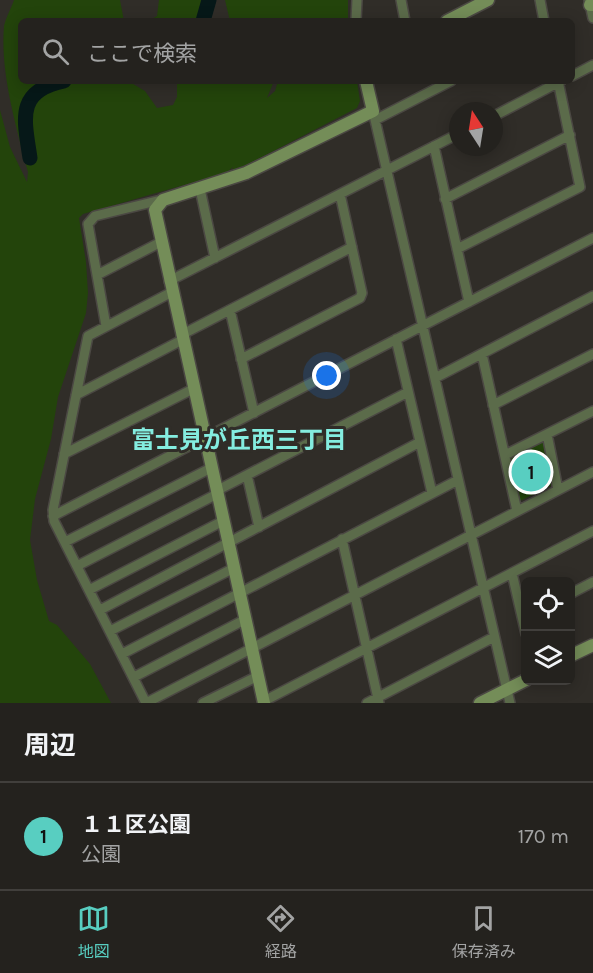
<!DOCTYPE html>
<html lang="ja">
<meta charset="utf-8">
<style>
:root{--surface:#24221e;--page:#2c2a27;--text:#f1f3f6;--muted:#a3a4a4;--line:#413f3c;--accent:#58cec1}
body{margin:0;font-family:Karla,"Noto Sans JP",sans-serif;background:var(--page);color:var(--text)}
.controls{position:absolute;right:18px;bottom:18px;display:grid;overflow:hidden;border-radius:9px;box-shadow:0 3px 15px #0003}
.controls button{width:54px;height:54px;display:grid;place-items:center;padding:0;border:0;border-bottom:2px solid var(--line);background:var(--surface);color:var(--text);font:30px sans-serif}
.compass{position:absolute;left:449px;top:102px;width:54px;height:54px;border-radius:50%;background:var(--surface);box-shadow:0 3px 15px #0003;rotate:348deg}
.you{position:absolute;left:327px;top:376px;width:21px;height:21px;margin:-15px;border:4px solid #fff;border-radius:50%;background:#1a73e8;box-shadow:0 0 0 9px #1a73e833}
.badge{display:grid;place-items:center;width:39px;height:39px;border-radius:50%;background:var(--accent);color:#111;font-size:20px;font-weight:700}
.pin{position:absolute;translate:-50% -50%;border:3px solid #fff;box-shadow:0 2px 6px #0006}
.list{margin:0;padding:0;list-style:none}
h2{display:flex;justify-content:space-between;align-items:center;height:78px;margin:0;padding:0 24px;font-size:26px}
h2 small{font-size:20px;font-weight:400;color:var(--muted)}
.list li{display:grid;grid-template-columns:39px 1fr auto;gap:18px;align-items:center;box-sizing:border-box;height:108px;padding:0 24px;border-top:2px solid var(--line)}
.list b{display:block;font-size:22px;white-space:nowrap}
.list p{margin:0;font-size:20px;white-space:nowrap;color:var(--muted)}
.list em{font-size:20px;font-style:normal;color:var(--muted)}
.icon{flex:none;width:33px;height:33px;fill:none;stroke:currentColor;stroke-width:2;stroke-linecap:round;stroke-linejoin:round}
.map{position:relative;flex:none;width:593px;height:703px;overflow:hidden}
.search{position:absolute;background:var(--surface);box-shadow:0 3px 15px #0003;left:18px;right:18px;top:18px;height:66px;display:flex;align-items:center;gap:15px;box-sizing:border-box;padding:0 21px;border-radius:9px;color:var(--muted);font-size:22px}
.sheet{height:186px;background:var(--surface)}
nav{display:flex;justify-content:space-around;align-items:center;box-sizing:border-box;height:84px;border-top:2px solid var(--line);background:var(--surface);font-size:16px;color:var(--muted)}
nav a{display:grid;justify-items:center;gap:3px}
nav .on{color:var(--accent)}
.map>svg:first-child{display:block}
.green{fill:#23440b}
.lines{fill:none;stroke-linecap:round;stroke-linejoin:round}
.river{stroke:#061818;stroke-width:15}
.street-casing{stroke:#4b4843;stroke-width:12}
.secondary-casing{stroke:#4b4843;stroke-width:15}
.street{stroke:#5b6b4a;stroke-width:9}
.secondary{stroke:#748d58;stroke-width:12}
.labels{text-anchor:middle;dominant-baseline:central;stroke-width:6;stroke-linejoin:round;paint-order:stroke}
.neighbourhood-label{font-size:24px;font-weight:bold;fill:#84ede0;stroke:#302d28}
</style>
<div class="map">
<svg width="593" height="703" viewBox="0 0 593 703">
<rect width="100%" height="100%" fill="#302d28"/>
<path class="green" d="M14 0H120L124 21H21V81H128L145 91 157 108 173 105 177 97V81H274L267 98 275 91 278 81H357L360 101 357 108 246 165 232 170 233 167 226 173 83 214 79 218 86 262 88 293 86 313 58 397 51 439 35 499 30 540 37 580 49 621 57 625 90 664 111 703H0V110L10 147 27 182 28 172C16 126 0 73 4 26 6 17 11 9 14 0Z
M159 0H216L208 21H204L200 15 196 21H148L157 16Z
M225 0H348V21H230Z
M544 440 552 485 520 501 510 458Z"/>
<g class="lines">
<path class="river" d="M203 21 209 0
M30 158C24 118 16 91 64 81"/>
<g class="street-casing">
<path id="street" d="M401 0 405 21
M540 0 544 21
M589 0 593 18
M356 21 357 0
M572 76 593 65
M373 111 510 703
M494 116 561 81
M375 120 451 81
M434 146 469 302
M200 189 215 258
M445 199 570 135
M457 249 580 187 558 81
M97 275 161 242
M169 281 458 134
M230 310 254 413
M106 326 88 224 95 216 165 199
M181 335 352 247
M396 339 432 493
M482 354 517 511
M241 359 360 298 362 293 340 194
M435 378 593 296
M76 395 182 340
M493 405 593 354
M547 434 558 490
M64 454 193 389
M505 455 593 411
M247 475 259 527
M216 491 408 392
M53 516 593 238
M342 539 379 703
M65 542 211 468
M77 566 217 494
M512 573 526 634
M89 590 223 521
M570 594 593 582
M100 610 420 442
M110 631 234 568
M122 654 458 480
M134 677 246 619
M264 701 593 531
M146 703 593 472
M146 703 54 521 53 510 88 336 172 292
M203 703 258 676
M367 703 494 637"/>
</g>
<g class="secondary-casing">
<path id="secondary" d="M590 5H593
M447 21 488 0
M570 656 593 645
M264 703 155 210 163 200 246 173 373 111 366 81
M480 703 526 680"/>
</g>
<use href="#street" class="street"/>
<use href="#secondary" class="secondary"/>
</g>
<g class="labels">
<g class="neighbourhood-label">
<text x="239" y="440">富士見が丘西三丁目</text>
</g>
</g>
</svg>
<div class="controls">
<button><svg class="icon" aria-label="locate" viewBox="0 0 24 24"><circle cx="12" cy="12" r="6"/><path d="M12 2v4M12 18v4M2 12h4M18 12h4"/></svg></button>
<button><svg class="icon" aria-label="layers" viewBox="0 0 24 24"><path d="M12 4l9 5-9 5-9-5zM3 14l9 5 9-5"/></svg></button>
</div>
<svg class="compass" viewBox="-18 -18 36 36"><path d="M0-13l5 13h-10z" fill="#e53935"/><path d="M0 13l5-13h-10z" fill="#a3a4a4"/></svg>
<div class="you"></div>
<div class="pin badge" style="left:531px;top:472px">1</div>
<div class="search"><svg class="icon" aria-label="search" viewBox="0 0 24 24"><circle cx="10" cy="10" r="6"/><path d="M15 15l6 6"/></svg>ここで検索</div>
</div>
<section class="sheet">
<h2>周辺<small></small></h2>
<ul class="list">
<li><span class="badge">1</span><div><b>１１区公園</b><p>公園</p></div><em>170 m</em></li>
</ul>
</section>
<nav>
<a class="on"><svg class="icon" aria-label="map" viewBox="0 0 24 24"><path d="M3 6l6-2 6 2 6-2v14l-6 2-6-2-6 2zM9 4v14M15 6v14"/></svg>地図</a>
<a><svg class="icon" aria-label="directions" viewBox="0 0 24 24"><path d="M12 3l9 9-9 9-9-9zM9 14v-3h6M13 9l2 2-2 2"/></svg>経路</a>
<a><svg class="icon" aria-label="saved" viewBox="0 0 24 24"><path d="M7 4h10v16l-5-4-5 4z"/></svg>保存済み</a>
</nav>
